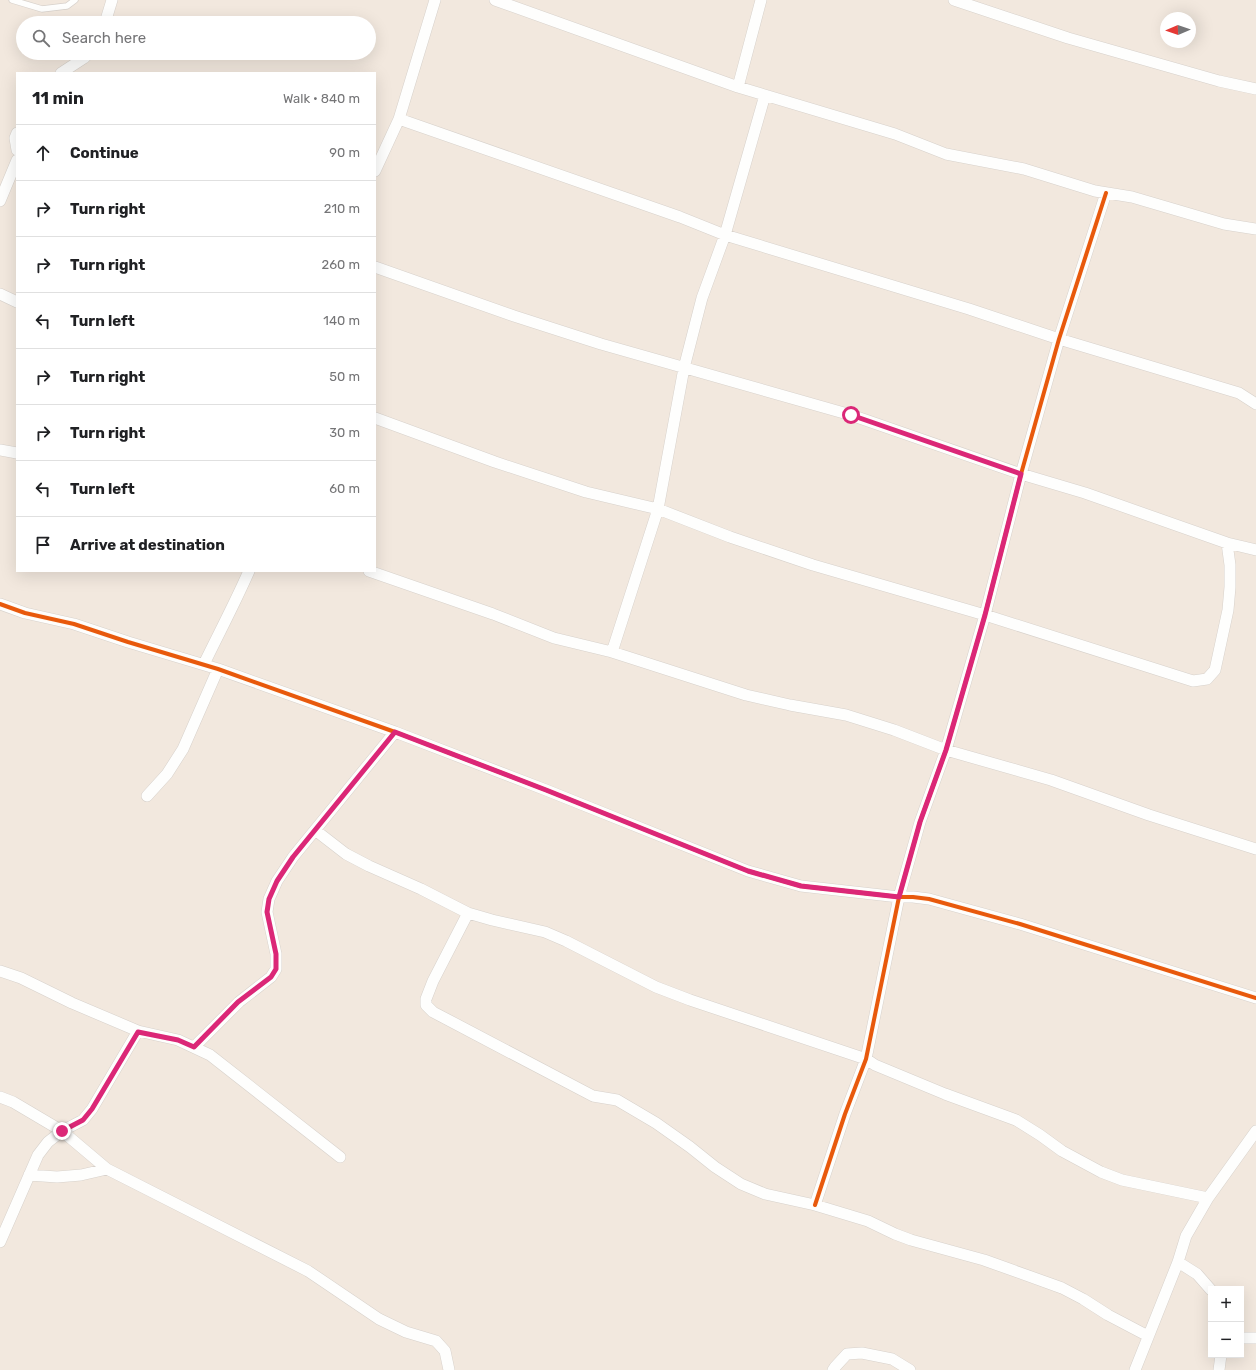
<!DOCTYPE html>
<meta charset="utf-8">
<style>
:root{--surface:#fff;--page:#f6f6f6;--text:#202124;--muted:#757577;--line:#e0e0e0}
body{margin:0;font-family:Rubik,sans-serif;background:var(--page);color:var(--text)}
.controls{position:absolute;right:12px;bottom:12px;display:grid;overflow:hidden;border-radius:0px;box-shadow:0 4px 16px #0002}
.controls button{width:36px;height:36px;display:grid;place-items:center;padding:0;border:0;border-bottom:1px solid var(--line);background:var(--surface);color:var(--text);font:20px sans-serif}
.compass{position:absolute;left:1160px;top:12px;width:36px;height:36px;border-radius:50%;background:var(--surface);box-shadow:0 4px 16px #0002;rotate:268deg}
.stop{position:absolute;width:12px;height:12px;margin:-9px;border:3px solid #db2777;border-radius:50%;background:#fff}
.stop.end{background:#db2777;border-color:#fff;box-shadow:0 1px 4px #0008}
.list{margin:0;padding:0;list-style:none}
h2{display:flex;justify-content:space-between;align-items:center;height:52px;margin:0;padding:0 16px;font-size:17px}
h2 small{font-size:13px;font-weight:400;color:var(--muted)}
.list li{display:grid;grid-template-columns:26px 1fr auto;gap:12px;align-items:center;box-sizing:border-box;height:56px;padding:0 16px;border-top:1px solid var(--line)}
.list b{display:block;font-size:15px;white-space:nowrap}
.list em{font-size:13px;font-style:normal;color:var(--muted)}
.icon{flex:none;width:22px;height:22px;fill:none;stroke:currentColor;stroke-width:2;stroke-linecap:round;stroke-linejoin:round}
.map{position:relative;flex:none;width:1256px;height:1370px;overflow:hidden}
.search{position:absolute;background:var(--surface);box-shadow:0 4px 16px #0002;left:16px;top:16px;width:360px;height:44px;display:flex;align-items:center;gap:10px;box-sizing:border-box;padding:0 14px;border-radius:22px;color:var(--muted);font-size:15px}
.panel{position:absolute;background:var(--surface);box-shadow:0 4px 16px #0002;left:16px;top:72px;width:360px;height:500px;border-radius:0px}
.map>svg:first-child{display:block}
.residential{fill:#f2e8de;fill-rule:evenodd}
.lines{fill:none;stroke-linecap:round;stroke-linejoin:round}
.lane-casing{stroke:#d7d1cb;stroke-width:7}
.street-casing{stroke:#d7d1cb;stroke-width:12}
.lane{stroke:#fefefd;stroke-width:5.5}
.street{stroke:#fefefd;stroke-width:11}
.cycleway-casing{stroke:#fffaf3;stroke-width:6}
.cycleway{stroke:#e8590c;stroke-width:4}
.route{stroke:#db2777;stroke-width:5}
</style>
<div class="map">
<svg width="1256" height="1370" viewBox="0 0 1256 1370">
<rect width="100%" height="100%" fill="#f9f5f0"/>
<path class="residential" d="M0 0H1256V1370H0ZM1166 18H1190V42H1166ZM23 23H369V53H23ZM17 73H375V571H17ZM1211 1289H1241V1355H1211Z"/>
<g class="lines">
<g class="lane-casing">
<path id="lane" d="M12 0 42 9 67 6 75 0"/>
</g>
<g class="street-casing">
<path id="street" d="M495 0 738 87 895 134 946 154 1024 169 1095 191 1132 197 1224 224 1256 229
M954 0 1068 38 1219 81 1256 89
M105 23 112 0
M61 73 84 58 89 53
M738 87 761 0
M399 119 680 217 725 235 969 309 1059 339 1239 393 1256 404
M17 133 15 138 17 150
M375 171 399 119 435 0
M0 201 17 160
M375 267 514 316 601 344 851 415 1021 474 1085 493 1227 543 1256 550
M0 294 17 302
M375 418 495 462 586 492 658 509 730 537 813 565 985 615 1193 681 1207 679 1215 670 1228 610 1230 587V565L1227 543
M0 450 17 453
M369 571 493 614 554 638 612 652 746 695 790 705 846 715 894 730 946 750 1051 780 1149 815 1256 849
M0 604 25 613 74 624 128 642 218 669 395 732 546 790 748 871 801 886 899 897H913L929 899 1020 924 1256 998
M612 652 658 509 684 368 702 298 725 235 765 95
M204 664C219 633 235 603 249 571
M147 796 167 774 183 749 218 669
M315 830 346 854 369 866 421 889 468 913 492 920 545 932 566 941 656 987 690 1000 866 1059 875 1065 945 1094 1016 1120 1040 1135 1062 1151 1101 1172 1122 1180 1208 1198
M468 913 433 981 426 999V1005L433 1012 593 1096 617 1100 656 1123 690 1147 715 1167 741 1184 765 1194 815 1205 868 1221 895 1234 911 1240 984 1260 1062 1288 1083 1299 1108 1315 1148 1336
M0 971 21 978 72 1003 138 1031 178 1040 210 1055 340 1157
M194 1047 239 1002 271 977 276 969V954L267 912 269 899 277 881 293 857 395 732
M0 1097 13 1102 62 1131 107 1169 308 1271 379 1319 406 1332 436 1341 445 1351 449 1370
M29 1175 57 1177 81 1175 107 1169
M815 1205 845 1114 866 1059 899 897 920 822 946 750 985 615 1021 474 1059 339 1106 193
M0 1242 38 1155 48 1142 62 1131 83 1120 92 1109 138 1031
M1178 1262 1197 1274 1211 1290
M1241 1338H1256
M833 1370 835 1367 847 1354 862 1353 892 1359 910 1370
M1135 1370 1178 1262 1186 1236 1208 1198 1256 1131
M1219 1370 1221 1355"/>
</g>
<use href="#lane" class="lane"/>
<use href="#street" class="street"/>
<g class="cycleway-casing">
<path id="cycleway" d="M0 604 25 613 74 624 128 642 218 669 395 732 546 790 748 871 801 886 899 897H913L929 899 1020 924 1256 998
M815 1205 845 1114 866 1059 899 897 920 822 946 750 985 615 1021 474 1059 339 1106 193"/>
</g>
<use href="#cycleway" class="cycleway"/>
</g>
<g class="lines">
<path class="route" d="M62 1131 83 1120 92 1109 138 1032 178 1040 194 1047 238 1002 271 977 276 969V954L267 912 269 899 277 881 293 857 395 732 546 790 748 871 801 886 899 897 920 822 946 750 985 615 1021 474 851 415"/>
</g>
</svg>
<div class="controls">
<button>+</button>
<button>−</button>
</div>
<svg class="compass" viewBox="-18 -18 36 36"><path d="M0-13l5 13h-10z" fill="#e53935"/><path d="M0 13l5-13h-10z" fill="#757577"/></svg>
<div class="stop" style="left:851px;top:415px"></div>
<div class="stop end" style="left:62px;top:1131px"></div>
<div class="search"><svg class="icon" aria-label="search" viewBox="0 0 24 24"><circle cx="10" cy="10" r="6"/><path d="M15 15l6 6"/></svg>Search here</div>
<section class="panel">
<h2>11 min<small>Walk · 840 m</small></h2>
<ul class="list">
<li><svg class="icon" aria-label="ahead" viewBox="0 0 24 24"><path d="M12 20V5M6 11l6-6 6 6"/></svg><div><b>Continue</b></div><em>90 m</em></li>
<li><svg class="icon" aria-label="right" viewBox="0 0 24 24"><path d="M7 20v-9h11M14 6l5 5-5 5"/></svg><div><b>Turn right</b></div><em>210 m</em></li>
<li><svg class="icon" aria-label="right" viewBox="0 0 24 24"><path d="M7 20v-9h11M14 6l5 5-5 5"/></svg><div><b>Turn right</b></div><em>260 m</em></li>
<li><svg class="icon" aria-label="left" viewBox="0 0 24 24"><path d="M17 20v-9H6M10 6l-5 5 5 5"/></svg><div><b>Turn left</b></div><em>140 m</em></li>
<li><svg class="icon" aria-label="right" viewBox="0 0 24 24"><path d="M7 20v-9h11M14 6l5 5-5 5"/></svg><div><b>Turn right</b></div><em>50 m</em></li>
<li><svg class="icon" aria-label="right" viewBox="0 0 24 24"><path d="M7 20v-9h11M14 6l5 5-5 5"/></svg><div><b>Turn right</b></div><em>30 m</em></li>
<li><svg class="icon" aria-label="left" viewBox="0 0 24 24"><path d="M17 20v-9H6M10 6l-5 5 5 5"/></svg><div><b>Turn left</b></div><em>60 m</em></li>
<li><svg class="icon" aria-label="arrive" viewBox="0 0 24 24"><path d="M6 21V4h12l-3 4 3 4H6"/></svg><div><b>Arrive at destination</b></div></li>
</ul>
</section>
</div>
